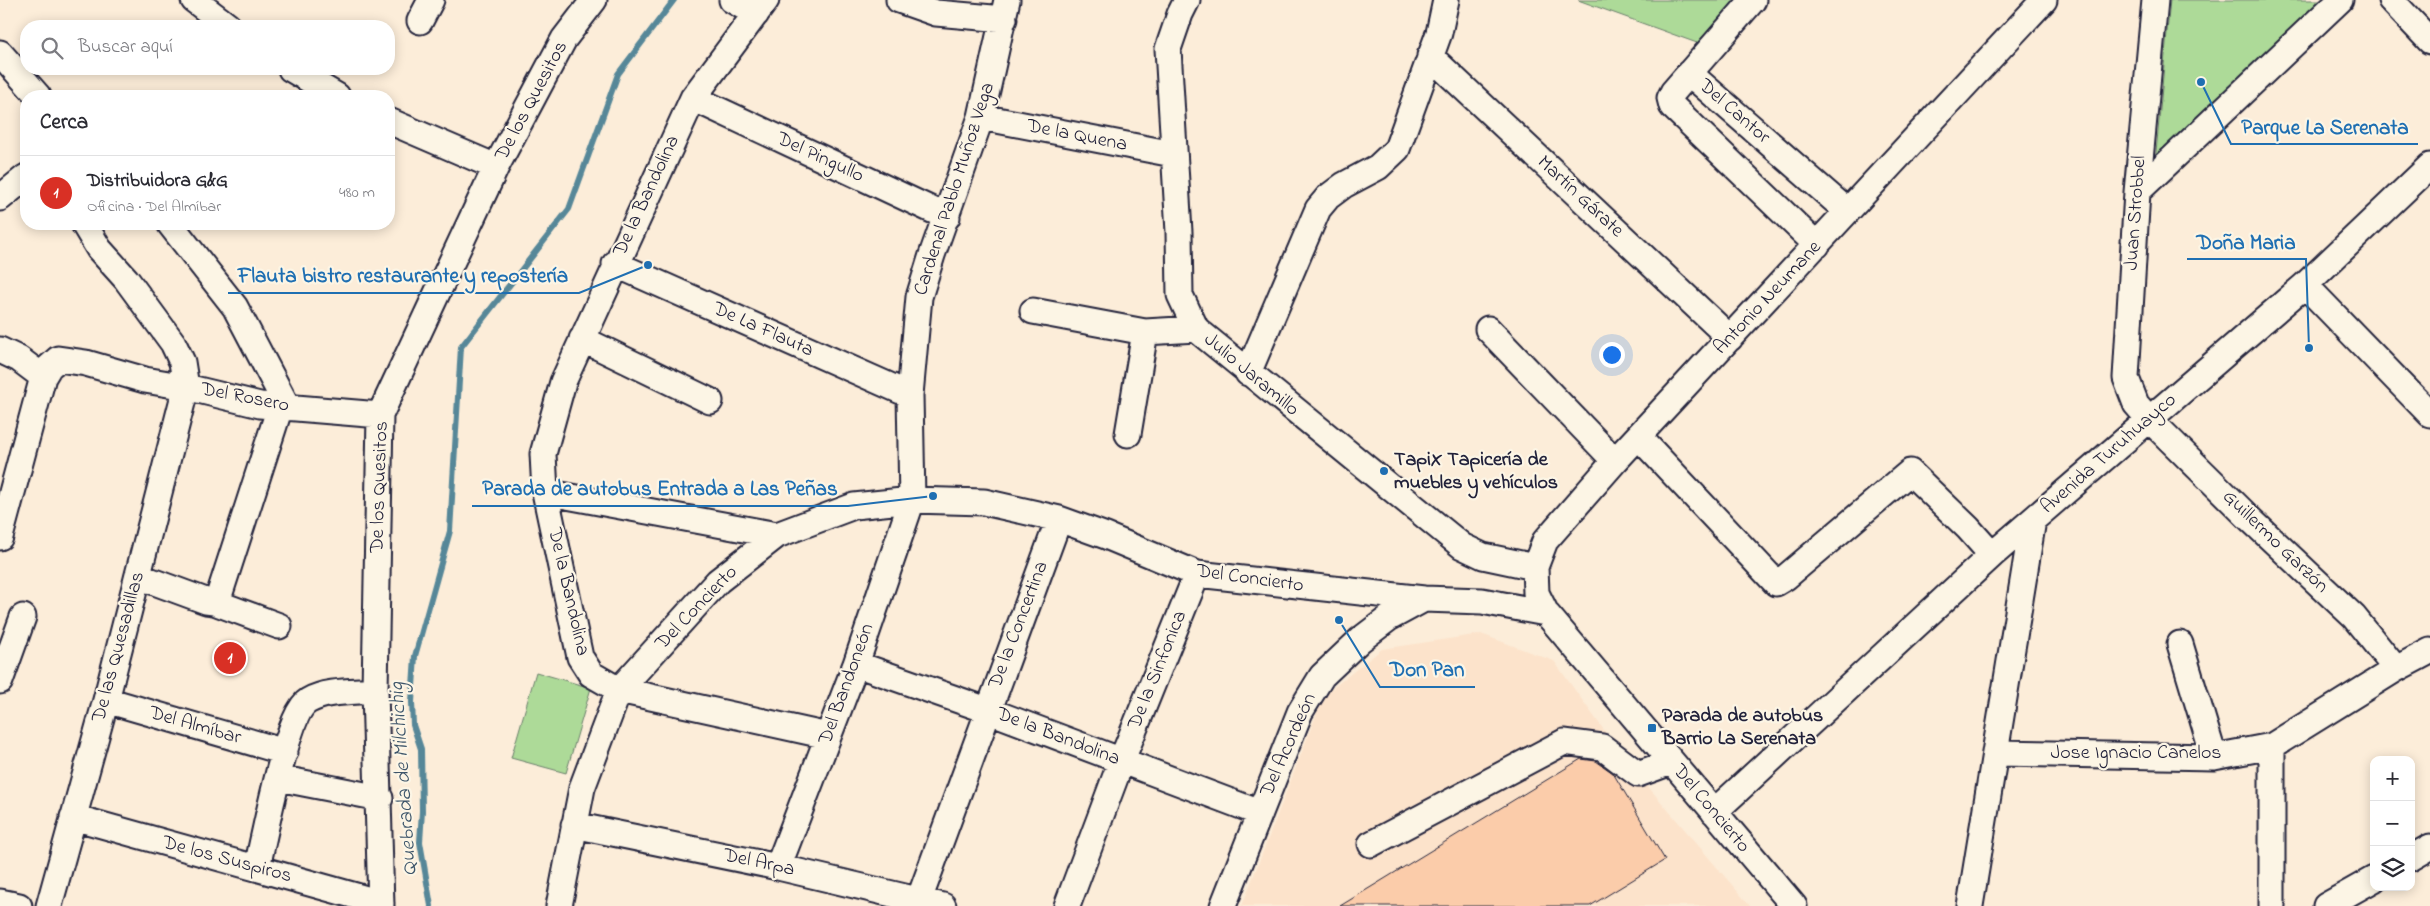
<!DOCTYPE html>
<html lang="es">
<meta charset="utf-8">
<style>
:root{--surface:#fff;--page:#f2f2f3;--text:#2b2b33;--muted:#7c7c81;--line:#e1e1e2;--accent:#d93025}
body{margin:0;font-family:"Indie Flower",sans-serif;background:var(--page);color:var(--text)}
.controls{position:absolute;right:15px;bottom:15px;display:grid;overflow:hidden;border-radius:10px;box-shadow:0 2px 12px #0003}
.controls button{width:45px;height:45px;display:grid;place-items:center;padding:0;border:0;border-bottom:1px solid var(--line);background:var(--surface);color:var(--text);font:25px sans-serif}
.you{position:absolute;left:1611px;top:354px;width:18px;height:18px;margin:-12px;border:4px solid #fff;border-radius:50%;background:#1a73e8;box-shadow:0 0 0 8px #1a73e833}
.badge{display:grid;place-items:center;width:32px;height:32px;border-radius:50%;background:var(--accent);color:#fff;font-size:16px;font-weight:700}
.pin{position:absolute;translate:-50% -50%;border:2px solid #fff;box-shadow:0 1px 5px #0006}
.list{margin:0;padding:0;list-style:none}
h2{display:flex;justify-content:space-between;align-items:center;height:65px;margin:0;padding:0 20px;font-size:21px}
h2 small{font-size:16px;font-weight:400;color:var(--muted)}
.list li{display:grid;grid-template-columns:32px 1fr auto;gap:15px;align-items:center;box-sizing:border-box;height:75px;padding:0 20px;border-top:1px solid var(--line)}
.list b{display:block;font-size:19px;white-space:nowrap}
.list p{margin:0;font-size:16px;white-space:nowrap;color:var(--muted)}
.list em{font-size:16px;font-style:normal;color:var(--muted)}
.icon{flex:none;width:28px;height:28px;fill:none;stroke:currentColor;stroke-width:2;stroke-linecap:round;stroke-linejoin:round}
.map{position:relative;flex:none;width:2430px;height:906px;overflow:hidden}
.search{position:absolute;background:var(--surface);box-shadow:0 2px 12px #0003;left:20px;top:20px;width:375px;height:55px;display:flex;align-items:center;gap:12px;box-sizing:border-box;padding:0 18px;border-radius:20px;color:var(--muted);font-size:19px}
.panel{position:absolute;background:var(--surface);box-shadow:0 2px 12px #0003;left:20px;top:90px;width:375px;height:140px;border-radius:20px}
.map>svg:first-child{display:block}
.built{fill:#fce3cb}
.park{fill:#adda98;stroke:#687e6a}
.lines{fill:none;stroke-linecap:round;stroke-linejoin:round}
.stream{stroke:#578798;stroke-width:6}
.building{fill:#fbccaa;stroke:#22223b}
.minor-casing{stroke:#22223b;stroke-width:29}
.minor{stroke:#fcf5e5;stroke-width:25}
.poi-dot{fill:#1f6fb2;stroke:#fcf5e5;stroke-width:2}
.labels{text-anchor:middle;dominant-baseline:central;stroke-width:4.5;stroke-linejoin:round;paint-order:stroke}
.street-label{font-size:20px;fill:#22223b;stroke:#fcf5e5}
.poi-label{font-size:20px;font-weight:bold;fill:#22223b;stroke:#fcf5e5;text-anchor:start}
.water-label{font-size:21px;font-style:italic;fill:#3d556a;stroke:#fcf5e5}
.leader{fill:none;stroke:#1f6fb2;stroke-width:2}
.callout-dot{fill:#1f6fb2;stroke:#fcf5e5;stroke-width:2}
.callout-label{font-size:21px;text-anchor:middle;font-weight:bold;fill:#1f6fb2;stroke:#fcf5e5;stroke-width:4.5;stroke-linejoin:round;paint-order:stroke}
</style>
<div class="map">
<svg width="2430" height="906" viewBox="0 0 2430 906">
<rect width="100%" height="100%" fill="#fcedd9"/>
<filter id="ink" filterUnits="userSpaceOnUse"><feTurbulence type="fractalNoise" baseFrequency=".02" numOctaves="2"/><feDisplacementMap in="SourceGraphic" scale="10" xChannelSelector="R" yChannelSelector="G"/><feConvolveMatrix kernelMatrix="1 2 1 2 8 2 1 2 1" color-interpolation-filters="sRGB"/></filter>
<g filter="url(#ink)">
<path class="built" d="M1481 634 1554 661 1627 762 1750 906H1242L1324 695 1382 649Z"/>
<path class="park" d="M1578 0H1736L1697 43Z
M2170 0H2322L2155 164Z
M536 672 591 688 566 773 511 758Z"/>
<g class="lines">
<path class="stream" d="M431 906 420 842 422 811 421 749 413 725 412 702 415 656 450 531 461 347 569 209 618 74 674 0"/>
</g>
<path class="building" d="M1581 759 1596 761 1613 773 1665 860 1590 906H1340Z"/>
<g class="lines">
<g class="minor-casing">
<path id="minor" d="M194 0 228 26
M732 0 756 14
M766 0 693 98 563 382 543 454 545 492 580 657 591 674 619 690 828 736
M899 0 936 13 1004 19
M1187 0 1180 14 1168 49 1179 232 1180 295 1196 329 1462 546 1483 556 1535 567
M1753 0 1673 92 1670 98 1672 106 1817 245
M2155 0 2137 192 2126 378 2136 404 2149 419 2249 518 2354 617 2396 669
M2391 0 2430 41
M420 21 431 0
M0 53 38 96
M1430 56 1730 338
M291 69 337 96
M1689 73 1847 211
M693 98 947 217
M981 117 1173 154
M389 121 496 167
M2137 192 2340 0
M0 198 26 177
M170 224 235 307 288 408
M615 264 910 395
M2305 285 2430 414
M1033 311 1145 332 1196 329
M1488 329 1615 461
M582 339 710 401
M0 350 19 359 43 377
M1248 373 1318 209 1328 197 1344 185 1378 167 1397 149 1439 33 1446 0
M1128 434 1145 332
M1639 437 1776 583 1786 577 1910 472 1968 528 1992 555
M545 492 777 535
M0 537 43 377 49 367 58 359 86 363 145 380 186 387 260 405 380 415
M138 576 206 601 214 602 218 599 280 407
M214 602 279 626
M2180 644 2214 757
M856 664 987 710 1260 813
M0 681 23 617
M106 700 285 752
M1996 753 2214 757 2272 746 2396 669 2430 651
M278 778 380 798
M1714 812 1992 555 2305 285 2430 166
M73 817 381 903
M574 825 778 867 943 906
M1371 844 1564 742 1602 747 1638 774 1671 762
M2411 858 2430 847
M257 867C264 839 287 713 308 701 327 690 354 692 375 690
M778 867 856 664 912 500 910 395 919 297 932 255 981 117 1007 0
M919 900 1059 519
M0 902 19 906
M49 906 106 700 186 387 182 362 173 343 126 279 99 249 84 224
M381 906 375 690 380 415 496 167 564 39 594 0
M559 906 582 788 619 690 718 581 777 535 854 506 912 500 984 502 1059 519 1106 536 1197 574 1424 599 1482 601 1546 613
M1067 906 1121 762 1197 574
M1223 906 1300 712 1322 676 1360 640 1389 618 1424 599
M1794 906 1546 613 1536 593 1535 567 1545 541 1615 461 2044 0
M1970 906 2033 520
M2272 906V746
M2326 906 2374 879"/>
</g>
<use href="#minor" class="minor"/>
</g>
</g>
<g class="poi-dot">
<circle cx="1384" cy="471" r="5"/>
<rect x="1647" y="723" width="10" height="10" rx="2.5"/>
</g>
<g class="labels">
<g class="street-label">
<text transform="translate(532 101) rotate(-62)">De los Quesitos</text>
<text transform="translate(1734 112) rotate(41)">Del Cantor</text>
<text transform="translate(1077 136) rotate(11)">De la Quena</text>
<text transform="translate(820 158) rotate(25)">Del Pingullo</text>
<text transform="translate(955 189) rotate(-72)">Cardenal Pablo Muñoz Vega</text>
<text transform="translate(647 196) rotate(-65)">De la Bandolina</text>
<text transform="translate(1580 197) rotate(43)">Martín Gárate</text>
<text transform="translate(2136 213) rotate(-86)">Juan Strobbel</text>
<text transform="translate(1768 298) rotate(-47)">Antonio Neumane</text>
<text transform="translate(763 330) rotate(24)">De La Flauta</text>
<text transform="translate(1251 375) rotate(40)">Julio Jaramillo</text>
<text transform="translate(245 398) rotate(11)">Del Rosero</text>
<text transform="translate(2109 454) rotate(-41)">Avenida Turuhuayco</text>
<text transform="translate(380 487) rotate(-88)">De los Quesitos</text>
<text transform="translate(2275 542) rotate(44)">Guillermo Garzón</text>
<text transform="translate(1250 579) rotate(8)">Del Concierto</text>
<text transform="translate(568 592) rotate(77)">De la Bandolina</text>
<text transform="translate(697 608) rotate(-46)">Del Concierto</text>
<text transform="translate(1019 625) rotate(-69)">De la Concertina</text>
<text transform="translate(119 647) rotate(-75)">De las Quesadillas</text>
<text transform="translate(1158 670) rotate(-68)">De la Sinfonica</text>
<text transform="translate(847 684) rotate(-70)">Del Bandoneón</text>
<text transform="translate(195 726) rotate(16)">Del Almíbar</text>
<text transform="translate(1058 737) rotate(21)">De la Bandolina</text>
<text transform="translate(1289 745) rotate(-66)">Del Acordeón</text>
<text x="2136" y="753">Jose Ignacio Canelos</text>
<text transform="translate(1711 809) rotate(50)">Del Concierto</text>
<text transform="translate(227 860) rotate(15)">De los Suspiros</text>
<text transform="translate(759 863) rotate(12)">Del Arpa</text>
</g>
<g class="poi-label">
<text x="1394" y="460">TapiX Tapicería de<tspan x="1394" dy="23">muebles y vehículos</tspan></text>
<text x="1662" y="716">Parada de autobus<tspan x="1662" dy="23">Barrio La Serenata</tspan></text>
</g>
<g class="water-label">
<text transform="translate(404 779) rotate(-94)">Quebrada de Milchichig</text>
</g>
</g>
<path class="leader" d="M2201 82L2231 144H2418M2309 348L2306 259H2187M648 265L579 293H228M933 496L848 506H472M1339 620L1380 687H1475"/>
<g class="callout-dot">
<circle cx="2201" cy="82" r="5"/>
<circle cx="2309" cy="348" r="5"/>
<circle cx="648" cy="265" r="5"/>
<circle cx="933" cy="496" r="5"/>
<circle cx="1339" cy="620" r="5"/>
</g>
<g class="callout-label">
<text x="2325" y="134">Parque La Serenata</text>
<text x="2246" y="249">Doña Maria</text>
<text x="403" y="282">Flauta bistro restaurante y repostería</text>
<text x="660" y="495">Parada de autobus Entrada a Las Peñas</text>
<text x="1427" y="676">Don Pan</text>
</g>
</svg>
<div class="controls">
<button>+</button>
<button>−</button>
<button><svg class="icon" aria-label="layers" viewBox="0 0 24 24"><path d="M12 4l9 5-9 5-9-5zM3 14l9 5 9-5"/></svg></button>
</div>
<div class="you"></div>
<div class="pin badge" style="left:230px;top:658px">1</div>
<div class="search"><svg class="icon" aria-label="search" viewBox="0 0 24 24"><circle cx="10" cy="10" r="6"/><path d="M15 15l6 6"/></svg>Buscar aquí</div>
<section class="panel">
<h2>Cerca<small></small></h2>
<ul class="list">
<li><span class="badge">1</span><div><b>Distribuidora G&amp;G</b><p>Oficina · Del Almíbar</p></div><em>480 m</em></li>
</ul>
</section>
</div>
